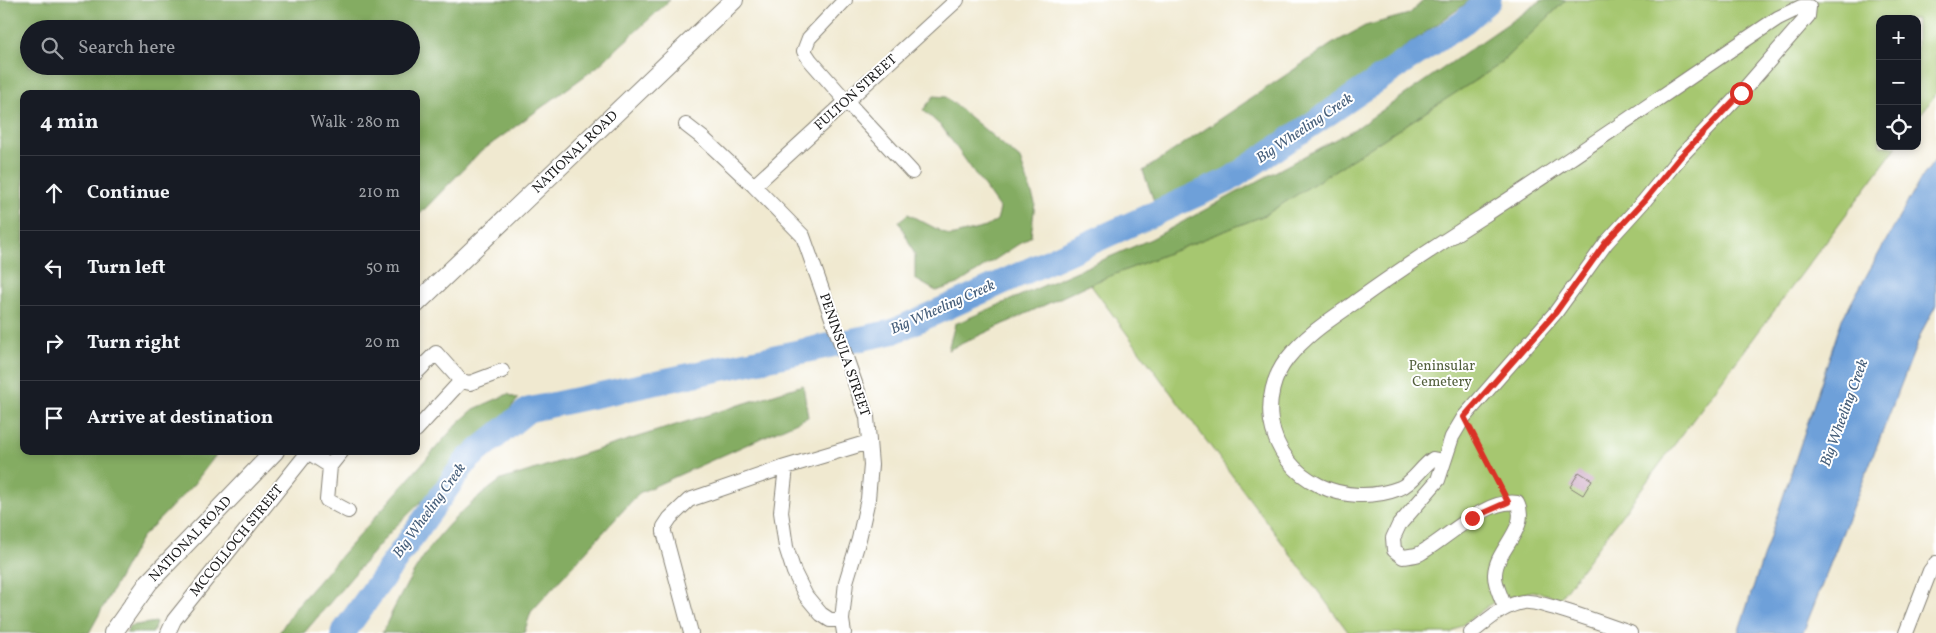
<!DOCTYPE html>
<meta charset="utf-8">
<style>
:root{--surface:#171b24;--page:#242831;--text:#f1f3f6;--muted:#9ea1a6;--line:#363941}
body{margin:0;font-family:Vollkorn,serif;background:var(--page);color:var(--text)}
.controls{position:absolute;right:15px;top:15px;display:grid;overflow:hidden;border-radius:10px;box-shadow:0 2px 8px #0003}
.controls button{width:45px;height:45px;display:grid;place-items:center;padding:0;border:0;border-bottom:1px solid var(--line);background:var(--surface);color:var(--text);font:25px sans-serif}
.stop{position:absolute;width:15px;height:15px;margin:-11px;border:4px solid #d93025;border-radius:50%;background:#fff}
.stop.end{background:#d93025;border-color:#fff;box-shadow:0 1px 5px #0008}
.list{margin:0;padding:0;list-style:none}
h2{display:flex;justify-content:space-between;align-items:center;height:65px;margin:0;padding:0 20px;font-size:21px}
h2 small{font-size:16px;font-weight:400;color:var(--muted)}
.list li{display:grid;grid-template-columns:32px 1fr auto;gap:15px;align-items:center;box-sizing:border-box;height:75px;padding:0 20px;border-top:1px solid var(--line)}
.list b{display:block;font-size:19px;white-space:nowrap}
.list em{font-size:16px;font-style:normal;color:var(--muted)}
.icon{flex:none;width:28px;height:28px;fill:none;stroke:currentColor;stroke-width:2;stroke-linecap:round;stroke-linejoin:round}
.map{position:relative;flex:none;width:1936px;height:633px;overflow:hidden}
.search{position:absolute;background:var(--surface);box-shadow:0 2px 8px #0003;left:20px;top:20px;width:400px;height:55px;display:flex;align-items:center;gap:12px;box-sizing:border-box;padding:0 18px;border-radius:28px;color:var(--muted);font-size:19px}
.panel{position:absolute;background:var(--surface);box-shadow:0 2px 8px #0003;left:20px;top:90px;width:400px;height:365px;border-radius:10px}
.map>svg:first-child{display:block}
.green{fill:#a6c76f;stroke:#617246}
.forest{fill:#84ac62;stroke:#50643f;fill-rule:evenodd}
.water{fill:#6ea0d9;stroke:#455e7a}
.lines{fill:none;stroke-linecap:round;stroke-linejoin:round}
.river{stroke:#6ea0d9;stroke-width:25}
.building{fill:#c399b9}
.minor-casing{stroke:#868276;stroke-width:16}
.major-casing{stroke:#868276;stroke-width:20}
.path{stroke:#868276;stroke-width:2.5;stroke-dasharray:1 4;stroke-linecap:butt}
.minor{stroke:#fff;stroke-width:14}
.major{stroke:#fff;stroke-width:18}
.route{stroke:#d93025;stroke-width:6}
.labels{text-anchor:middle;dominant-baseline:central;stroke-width:4;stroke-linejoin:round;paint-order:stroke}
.street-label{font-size:14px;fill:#1c1c1c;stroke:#fff}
.park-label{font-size:14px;fill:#53603d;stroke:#fff}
.water-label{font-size:15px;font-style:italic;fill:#455e7a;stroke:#fff}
</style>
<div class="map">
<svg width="1936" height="633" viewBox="0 0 1936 633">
<rect width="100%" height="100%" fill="#fff"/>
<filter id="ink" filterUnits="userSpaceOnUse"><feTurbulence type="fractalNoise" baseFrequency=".02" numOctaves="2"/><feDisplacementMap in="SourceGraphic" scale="10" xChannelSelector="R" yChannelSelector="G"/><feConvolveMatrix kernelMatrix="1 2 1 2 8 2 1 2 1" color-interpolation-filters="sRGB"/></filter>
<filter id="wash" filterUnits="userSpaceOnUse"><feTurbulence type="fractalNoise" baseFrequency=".0096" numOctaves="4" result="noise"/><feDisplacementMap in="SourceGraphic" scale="20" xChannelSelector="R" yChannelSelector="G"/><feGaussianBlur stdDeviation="1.12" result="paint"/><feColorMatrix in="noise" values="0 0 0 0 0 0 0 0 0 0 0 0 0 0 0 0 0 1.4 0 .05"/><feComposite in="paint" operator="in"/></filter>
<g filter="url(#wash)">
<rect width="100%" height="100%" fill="#f0e9d0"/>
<path class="green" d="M1566 0H1936V94L1917 119V19H1880V146H1897L1560 598 1533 591 1495 601 1451 633H1349L1090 284 1265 215 1496 67Z"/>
<path class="forest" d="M0 0H670L597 67 479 153 416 218V94H24V451H219L193 485 141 538 89 633H0ZM29 29H411V66H29Z
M1424 0H1471L1254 155 1155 204 1143 171 1332 44 1365 26 1409 14Z
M1542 0H1566L1496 67 1265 215 1090 284 948 350 955 324 1151 239 1358 127Z
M934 96 946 97 1020 159 1035 203 1031 236 958 284 936 291 915 279V255L899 221 908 214 950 236 986 227 997 220 1000 209 942 127 923 110Z
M803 385 808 417 639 493 531 612 524 633H382C396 603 417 562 438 537 456 515 478 497 501 480Z
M508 394 518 399 487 438 392 530 304 633H279L294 609 458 423 474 409Z
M156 622 153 633H126L129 626Z"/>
<path class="water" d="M1936 159V305L1923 329 1803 633H1738L1842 319 1920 180Z"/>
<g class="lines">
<path class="river" d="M343 633 467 460 528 410 892 332 1229 180 1464 22 1489 0"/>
</g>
<g id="blocks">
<path class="building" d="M1579 472 1592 480 1583 495 1570 487Z"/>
</g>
</g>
<g filter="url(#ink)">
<use href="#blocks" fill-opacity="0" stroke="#868276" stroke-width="1"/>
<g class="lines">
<g class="minor-casing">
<path id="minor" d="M845 0 809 38 804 51 810 60 847 102 912 172
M686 125 704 139 754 186 803 236 867 417 871 465 868 499 859 539 846 582 842 620 844 633
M754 186 957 0
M416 373 436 353 461 381 416 430
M461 381 470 383 502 371
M308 452 330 466 342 451
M1443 461 1433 459C1421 467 1414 482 1400 488 1346 509 1281 482 1271 421 1268 400 1273 377 1287 359 1306 335 1328 321 1354 303 1396 272 1441 243 1485 215 1584 151 1680 83 1778 18L1801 7H1809L1808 16 1741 93 1681 156 1645 200 1606 243 1556 312 1464 417 1452 437 1438 480 1399 525 1393 538 1394 550 1403 557C1408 556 1414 556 1419 554 1445 540 1486 498 1517 503 1530 528 1496 549 1495 574 1494 584 1502 598 1505 608
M330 466 327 500 348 511
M786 467 781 512 786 547 794 572 806 596 821 614 830 620H842
M168 633 174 620 309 451
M691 633 664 532V527L670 518 689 500 782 468 869 442
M1471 633C1487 621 1503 605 1523 602 1538 599 1611 627 1630 633
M1906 633 1930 571 1936 563"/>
</g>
<g class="major-casing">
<g id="major">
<path id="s1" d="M416 304 734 0"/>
<path id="s2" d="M113 633 149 582 275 451"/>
</g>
</g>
<path class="path" d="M1471 430 1502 492"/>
<use href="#minor" class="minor"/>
<use href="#major" class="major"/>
</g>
</g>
<g class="lines" filter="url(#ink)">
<path class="route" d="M1472 518 1508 502 1464 417 1556 312 1606 242 1645 200 1681 156 1741 93"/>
</g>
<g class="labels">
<g class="street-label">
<text transform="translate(856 93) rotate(-42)">FULTON STREET</text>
<text stroke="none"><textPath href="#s1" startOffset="220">NATIONAL ROAD</textPath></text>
<text transform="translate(844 355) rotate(71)">PENINSULA STREET</text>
<text stroke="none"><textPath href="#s2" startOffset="122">NATIONAL ROAD</textPath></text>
<text transform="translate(237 541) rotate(-51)">MCCOLLOCH STREET</text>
</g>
<g class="park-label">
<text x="1442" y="366">Peninsular<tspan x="1442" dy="16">Cemetery</tspan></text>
</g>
<g class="water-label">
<text transform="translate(1305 129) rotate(-34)">Big Wheeling Creek</text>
<text transform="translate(943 308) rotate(-24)">Big Wheeling Creek</text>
<text transform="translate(1845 413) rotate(-70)">Big Wheeling Creek</text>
<text transform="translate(430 511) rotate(-54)">Big Wheeling Creek</text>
</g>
</g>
</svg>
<div class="controls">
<button>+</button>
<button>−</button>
<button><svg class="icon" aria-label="locate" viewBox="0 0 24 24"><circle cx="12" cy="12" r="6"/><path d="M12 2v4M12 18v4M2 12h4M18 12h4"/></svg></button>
</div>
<div class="stop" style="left:1741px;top:93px"></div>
<div class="stop end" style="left:1472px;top:518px"></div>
<div class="search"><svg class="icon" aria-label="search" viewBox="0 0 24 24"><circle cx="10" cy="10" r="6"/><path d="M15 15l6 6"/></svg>Search here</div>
<section class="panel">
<h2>4 min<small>Walk · 280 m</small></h2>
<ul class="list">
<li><svg class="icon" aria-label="ahead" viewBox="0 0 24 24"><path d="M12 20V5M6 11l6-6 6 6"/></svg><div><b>Continue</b></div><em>210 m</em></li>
<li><svg class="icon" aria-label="left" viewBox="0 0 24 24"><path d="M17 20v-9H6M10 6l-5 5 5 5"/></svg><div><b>Turn left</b></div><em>50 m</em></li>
<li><svg class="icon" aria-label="right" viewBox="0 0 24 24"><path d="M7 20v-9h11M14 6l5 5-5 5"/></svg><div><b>Turn right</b></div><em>20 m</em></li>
<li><svg class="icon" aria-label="arrive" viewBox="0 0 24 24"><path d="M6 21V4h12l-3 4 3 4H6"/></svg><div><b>Arrive at destination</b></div></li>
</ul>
</section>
</div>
